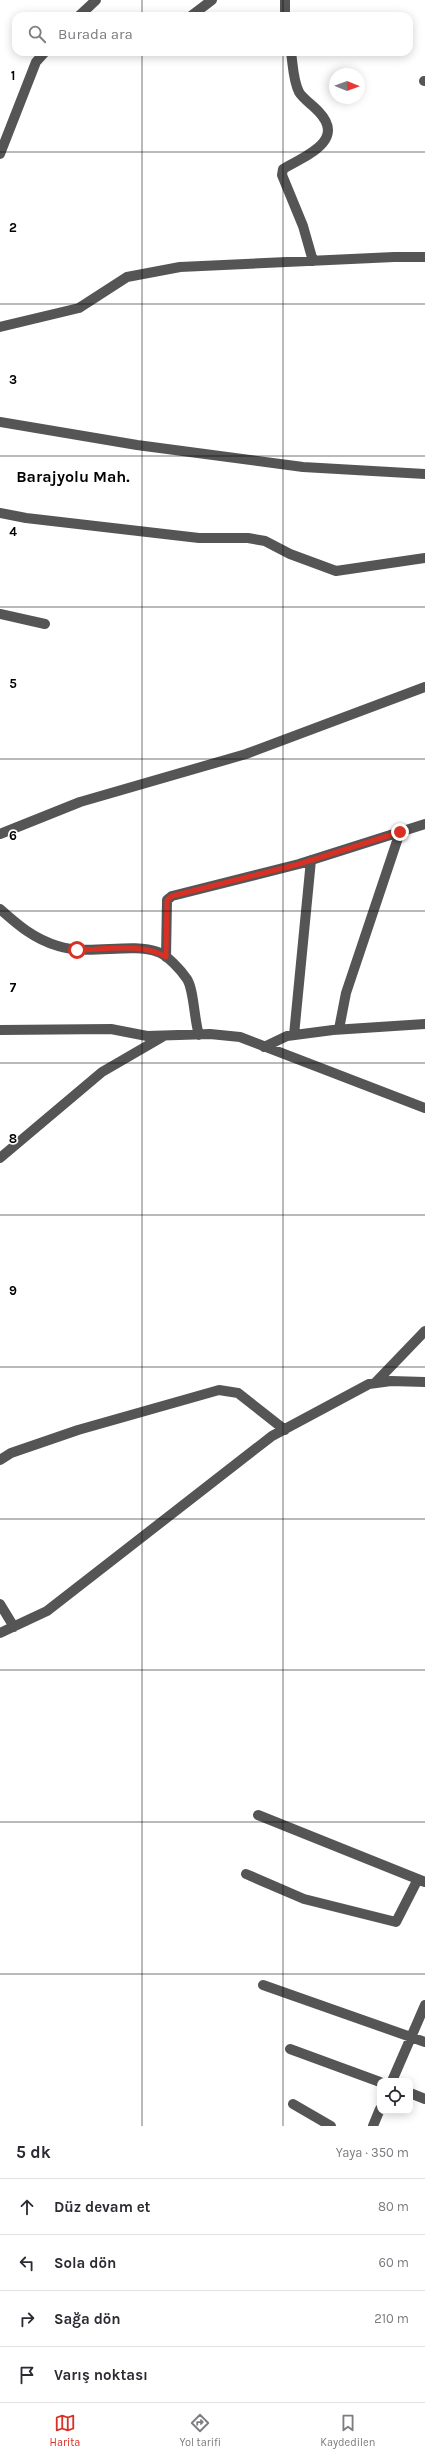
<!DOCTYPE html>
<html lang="tr">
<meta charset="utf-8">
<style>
:root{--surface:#fff;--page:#f2f2f3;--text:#2b2b33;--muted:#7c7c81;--line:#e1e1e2;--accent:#d93025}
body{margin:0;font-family:Karla,sans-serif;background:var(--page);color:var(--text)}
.controls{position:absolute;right:12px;bottom:12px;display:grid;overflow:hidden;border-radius:8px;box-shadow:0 2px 10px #0003}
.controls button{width:36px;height:36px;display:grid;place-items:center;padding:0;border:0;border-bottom:1px solid var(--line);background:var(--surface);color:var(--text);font:20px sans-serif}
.compass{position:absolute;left:329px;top:68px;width:36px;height:36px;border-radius:50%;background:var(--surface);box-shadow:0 2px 10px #0003;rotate:91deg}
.stop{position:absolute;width:12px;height:12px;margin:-9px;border:3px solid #d93025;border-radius:50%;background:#fff}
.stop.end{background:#d93025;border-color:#fff;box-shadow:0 1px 4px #0008}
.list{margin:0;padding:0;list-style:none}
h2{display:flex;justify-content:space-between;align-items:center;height:52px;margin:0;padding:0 16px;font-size:17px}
h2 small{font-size:13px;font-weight:400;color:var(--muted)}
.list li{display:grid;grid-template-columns:26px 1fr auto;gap:12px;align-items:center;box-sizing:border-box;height:56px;padding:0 16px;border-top:1px solid var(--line)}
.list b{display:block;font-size:15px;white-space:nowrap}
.list em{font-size:13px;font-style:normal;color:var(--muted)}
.icon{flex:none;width:22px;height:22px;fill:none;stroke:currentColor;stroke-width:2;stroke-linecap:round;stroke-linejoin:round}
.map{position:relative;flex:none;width:425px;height:2126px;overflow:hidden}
.search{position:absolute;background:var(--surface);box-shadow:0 2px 10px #0003;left:12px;right:12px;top:12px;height:44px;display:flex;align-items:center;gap:10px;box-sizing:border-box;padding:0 14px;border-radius:12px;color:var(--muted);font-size:15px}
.sheet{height:276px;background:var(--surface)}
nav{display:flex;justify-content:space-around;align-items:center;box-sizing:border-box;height:56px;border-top:1px solid var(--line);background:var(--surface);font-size:11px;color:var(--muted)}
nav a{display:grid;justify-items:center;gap:2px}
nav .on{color:var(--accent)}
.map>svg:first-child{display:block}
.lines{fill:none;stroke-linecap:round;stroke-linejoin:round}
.minor{stroke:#555;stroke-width:10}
.route{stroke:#d93025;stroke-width:5}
.grid{fill:none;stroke:#000;stroke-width:1;stroke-opacity:0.55}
.labels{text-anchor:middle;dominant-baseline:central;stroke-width:3.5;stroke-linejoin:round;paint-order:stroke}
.district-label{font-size:16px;font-weight:bold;fill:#000;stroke:#fff}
.grid-label{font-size:13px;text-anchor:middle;font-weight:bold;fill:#000;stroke:#fff;stroke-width:3.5;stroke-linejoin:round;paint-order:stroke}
</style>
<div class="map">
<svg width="425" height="2126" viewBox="0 0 425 2126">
<rect width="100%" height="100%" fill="#fff"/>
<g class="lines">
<path class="minor" d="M79 16 96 0
M191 16 212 0
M285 16V0
M291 52C293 65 293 80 299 92 303 99 313 105 319 112 346 141 305 156 283 169L282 175 303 226 313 261
M424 81H425
M0 154 36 62 45 52
M0 327 79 308 127 277 180 267 394 257H425
M0 422 137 445 303 467 425 474
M0 513 26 518 199 538H248L265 541 290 554 336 571 425 558
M0 614 45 624
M0 834 80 802 246 754 425 687
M0 909C18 925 34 939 58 946 89 956 131 942 158 952 167 955 181 970 187 979 194 990 194 1019 199 1035
M166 957 167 900 172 896 299 864 425 824
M339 1029 346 993 400 832
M0 1030 111 1029 147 1036 210 1034 240 1037 425 1108
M294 1035 311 860
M264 1047 287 1036 333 1030 425 1024
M0 1158 102 1072 164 1036
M375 1383 425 1331
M0 1460 11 1453 78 1430 219 1390 238 1393 285 1430
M0 1604 14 1627
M0 1633 47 1611 272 1436 369 1384 391 1381 425 1382
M258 1815 425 1882
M246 1874 304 1899 396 1922 418 1879
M263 1985 425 2042
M290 2049 380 2082
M392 2081 425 2005
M410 2093 425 2099
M293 2104 331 2126
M373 2126 380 2109"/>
</g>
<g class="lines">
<path class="route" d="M77 950C103 950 143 942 166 957L167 900 172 896 299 864 400 832"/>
</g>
<path class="grid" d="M142 0V16M283 0V16M142 52V2126M283 52V2126M0 152H425M0 304H425M0 456H425M0 607H425M0 759H425M0 911H425M0 1063H425M0 1215H425M0 1367H425M0 1519H425M0 1670H425M0 1822H425M0 1974H425"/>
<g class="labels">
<g class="district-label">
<text x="73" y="476">Barajyolu Mah.</text>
</g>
</g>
<g class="grid-label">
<text x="13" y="80">1</text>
<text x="13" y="232">2</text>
<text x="13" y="384">3</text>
<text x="13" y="536">4</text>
<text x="13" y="688">5</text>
<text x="13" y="840">6</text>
<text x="13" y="992">7</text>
<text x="13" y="1143">8</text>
<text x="13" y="1295">9</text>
</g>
</svg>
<div class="controls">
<button><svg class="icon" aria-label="locate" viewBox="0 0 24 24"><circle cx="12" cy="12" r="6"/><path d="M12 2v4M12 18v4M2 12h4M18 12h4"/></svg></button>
</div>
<svg class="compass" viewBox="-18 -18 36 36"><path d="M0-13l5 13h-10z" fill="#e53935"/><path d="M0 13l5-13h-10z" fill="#7c7c81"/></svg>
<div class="stop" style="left:77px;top:950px"></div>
<div class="stop end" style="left:400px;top:832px"></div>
<div class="search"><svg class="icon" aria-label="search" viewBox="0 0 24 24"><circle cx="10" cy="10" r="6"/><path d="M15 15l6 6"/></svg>Burada ara</div>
</div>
<section class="sheet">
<h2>5 dk<small>Yaya · 350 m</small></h2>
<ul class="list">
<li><svg class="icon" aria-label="ahead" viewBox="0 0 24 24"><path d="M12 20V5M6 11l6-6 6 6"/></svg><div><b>Düz devam et</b></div><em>80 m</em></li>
<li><svg class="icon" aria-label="left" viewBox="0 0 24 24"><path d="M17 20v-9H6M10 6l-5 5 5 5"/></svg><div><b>Sola dön</b></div><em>60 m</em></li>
<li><svg class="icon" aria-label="right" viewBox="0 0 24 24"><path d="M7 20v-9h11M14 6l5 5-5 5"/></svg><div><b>Sağa dön</b></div><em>210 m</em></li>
<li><svg class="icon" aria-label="arrive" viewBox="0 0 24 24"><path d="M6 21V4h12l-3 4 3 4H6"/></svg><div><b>Varış noktası</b></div></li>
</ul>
</section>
<nav>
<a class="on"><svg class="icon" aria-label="map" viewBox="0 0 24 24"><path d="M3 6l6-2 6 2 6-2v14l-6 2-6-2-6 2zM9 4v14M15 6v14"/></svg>Harita</a>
<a><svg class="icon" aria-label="directions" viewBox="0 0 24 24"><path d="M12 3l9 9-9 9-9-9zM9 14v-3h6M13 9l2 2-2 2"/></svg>Yol tarifi</a>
<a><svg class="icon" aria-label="saved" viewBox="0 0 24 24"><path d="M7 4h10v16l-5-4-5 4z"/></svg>Kaydedilen</a>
</nav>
